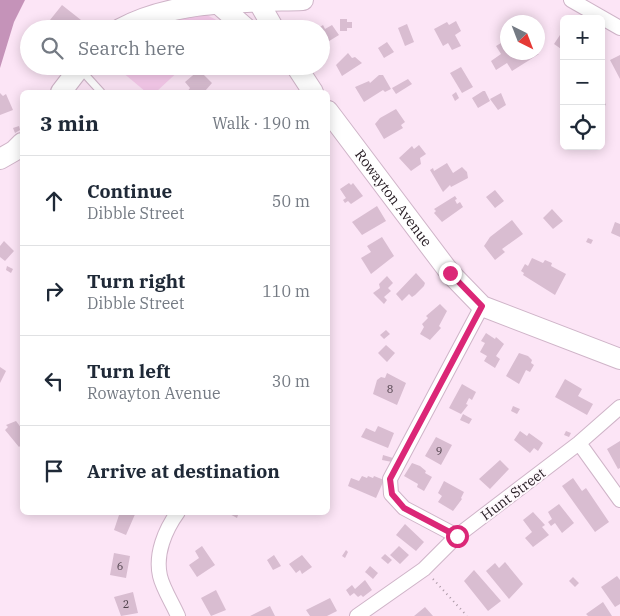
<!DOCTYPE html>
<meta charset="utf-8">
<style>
:root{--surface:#fff;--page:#f2f2f3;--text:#1f2937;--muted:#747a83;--line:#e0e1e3}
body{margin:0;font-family:"IBM Plex Serif",serif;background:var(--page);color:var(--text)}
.controls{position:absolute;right:15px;top:15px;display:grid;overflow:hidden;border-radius:8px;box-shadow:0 2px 12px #0003}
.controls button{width:45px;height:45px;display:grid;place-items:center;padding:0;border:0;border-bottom:1px solid var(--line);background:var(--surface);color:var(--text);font:25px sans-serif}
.compass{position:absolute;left:500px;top:15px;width:45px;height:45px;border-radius:50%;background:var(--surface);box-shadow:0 2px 12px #0003;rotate:138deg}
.stop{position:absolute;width:15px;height:15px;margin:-11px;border:4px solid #db2777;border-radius:50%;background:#fff}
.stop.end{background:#db2777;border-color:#fff;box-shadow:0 1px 5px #0008}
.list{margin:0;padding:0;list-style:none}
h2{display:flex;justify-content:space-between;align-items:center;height:65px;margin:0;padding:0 20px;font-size:21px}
h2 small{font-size:16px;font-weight:400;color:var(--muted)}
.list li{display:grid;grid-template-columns:32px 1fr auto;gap:15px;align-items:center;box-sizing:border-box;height:90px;padding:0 20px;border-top:1px solid var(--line)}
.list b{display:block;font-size:19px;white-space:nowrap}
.list p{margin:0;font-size:16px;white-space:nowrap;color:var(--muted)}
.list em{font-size:16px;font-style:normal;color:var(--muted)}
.icon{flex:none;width:28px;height:28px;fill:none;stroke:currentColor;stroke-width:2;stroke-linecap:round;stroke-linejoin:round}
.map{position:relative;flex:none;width:620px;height:616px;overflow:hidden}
.search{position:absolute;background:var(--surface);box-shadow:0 2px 12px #0003;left:20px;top:20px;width:310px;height:55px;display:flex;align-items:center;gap:12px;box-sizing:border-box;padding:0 18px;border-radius:28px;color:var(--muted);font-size:19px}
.panel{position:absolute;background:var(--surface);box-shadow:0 2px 12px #0003;left:20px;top:90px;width:310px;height:425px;border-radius:8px}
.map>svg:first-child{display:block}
.green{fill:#f6caeb}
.water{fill:#c593b9}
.building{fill:#d9bdd1}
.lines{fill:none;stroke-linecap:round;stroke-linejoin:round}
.lane-casing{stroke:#cfb4c8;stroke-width:9}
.street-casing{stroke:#cfb4c8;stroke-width:16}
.secondary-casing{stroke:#cfb4c8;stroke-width:22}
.path{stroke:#aa98a5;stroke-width:2;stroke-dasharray:1 4;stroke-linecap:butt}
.lane{stroke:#fff;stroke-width:7}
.street{stroke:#fff;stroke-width:14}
.secondary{stroke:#fff;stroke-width:20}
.route{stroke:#db2777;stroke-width:6}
.labels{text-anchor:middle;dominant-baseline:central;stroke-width:4;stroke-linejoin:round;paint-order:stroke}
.number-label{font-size:11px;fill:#51434d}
.street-label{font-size:14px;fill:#241a21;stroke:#fef8fc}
</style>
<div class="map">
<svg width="620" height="616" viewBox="0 0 620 616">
<rect width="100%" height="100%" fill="#fce5f6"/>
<path class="green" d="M205 14 226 25 223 29H136L148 22Z
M115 66H184L156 92H146Z"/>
<path class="water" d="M0 0H25L14 22 0 68Z"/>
<path class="building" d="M62 5 81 20 74 29H51L46 25Z
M340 19H347V22H352V28H347V31H340Z
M456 21 461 31 455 35 461 46 452 50 448 43 443 46 434 29 447 22 449 25Z
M407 24 414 42 405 46 398 28Z
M323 25 325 29 332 25 339 35 321 46V29H317Z
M560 35 564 37V51L554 44Z
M508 39V52L539 54 512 71 507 63 496 70 491 61 501 54 496 46Z
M387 42 394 52 384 58 378 48Z
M348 53 352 58 355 57 362 63 342 76 336 65Z
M620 55V79L610 60Z
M461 67 473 87 462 93 450 73Z
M199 70 212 83 205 91 207 92H187L190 88 185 82Z
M379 75H383L391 89 385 92 383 90 364 102 355 87 369 81 370 83Z
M408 79 412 84 396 94 392 88Z
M483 91H485L490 101 478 108 472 98Z
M456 92 459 98 455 101 452 95Z
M0 93 3 96 6 94 13 110 0 115Z
M501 93 506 105 498 110 490 99Z
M601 95 606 105 601 107Z
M396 109 405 122 401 125 403 128 384 139 375 124 380 118Z
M19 126 20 130 15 133 13 128Z
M419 145 426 154 420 158 421 164 411 171 399 158 412 146 414 149Z
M447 163 453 173 462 167 467 172 468 178 451 187 450 185 443 192 430 170 433 168 434 171Z
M349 183 351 185 353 183 363 196 351 204 348 201 345 203 343 200 346 198 340 189Z
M495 190 504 201 495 208 486 197Z
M455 196 457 199 455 200 457 204 460 202 463 207 442 222 434 213 436 211 434 209Z
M377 206 386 221 362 235 352 222Z
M552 209 563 221 553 229 543 218Z
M512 220 523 234 502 249 505 252 495 260 484 246 490 237Z
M615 222 620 224V237L611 233Z
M382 237 394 256 371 274 361 258 371 252 367 246Z
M588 238 593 240 591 244 586 242Z
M4 241 14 251 5 261 0 257V246Z
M532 258 543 263 545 260 552 263 551 266 566 274 555 295 523 275 524 273 521 271 525 264 528 266Z
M7 266 13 269 11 273 6 270Z
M416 273 425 283 424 286 415 295 412 297 409 294 402 301 396 294Z
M387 276 393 283 388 288 391 291 384 297 387 300 384 304 373 293 380 288 379 284Z
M440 304 447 311 439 326 441 328 430 340 420 334 424 327 422 324 428 318 426 316Z
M386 330 390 334 384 339 380 335Z
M486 333 495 339 496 337 504 344 496 356 500 359 495 368 484 361 487 356 480 352 485 343 481 341Z
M386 345 395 353 387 362 378 353Z
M519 353 528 356 532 360 531 363 534 365 530 372 526 370 519 384 506 376Z
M0 367 6 371 0 383Z
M387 373 406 383 397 405 373 394 377 380 381 377 385 378Z
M565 379 582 389 578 396 593 404 587 415 555 397Z
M462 384 476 392 472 400 469 398 466 404 468 405 461 414 449 408Z
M513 406 520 409 517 414 511 411Z
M463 414 472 419 469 424 460 420Z
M16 421 22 429V444L19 447 5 430 8 427 6 425Z
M378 426 394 433 388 448 361 437 366 428 375 432Z
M520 431 527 436 529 433 543 443 538 451 534 448 530 453 514 440Z
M566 431 571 433 569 437 564 435Z
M436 437 452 445 441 465 425 456Z
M620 441V468L618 469 607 449Z
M383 455 393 458 392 462 382 460Z
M500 460 509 469 490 489 479 479Z
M412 463 420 466 426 471 425 473 432 477 424 491 417 487 418 484 404 476Z
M362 476 367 478 368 476 373 478 374 476 384 480 376 498 348 486 351 478 359 481Z
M573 478 582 491 586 488 609 522 595 532 562 486Z
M444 481 464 492 461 498 462 499 453 511 438 502 442 496 438 493Z
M559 504 574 523 562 533 555 523 551 526 548 522 552 519 548 512Z
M120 512H136L126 535 114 530Z
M226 512H239L237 518Z
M533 512 545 525 542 527 549 535 533 547 525 538 532 532 523 520Z
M405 524 424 542 416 551 396 535Z
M202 546 215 565 197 577 189 565 199 558 195 551Z
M399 546 409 555 400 564 390 555Z
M346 550 348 552 345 558 342 556Z
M114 553 130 556 126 578 110 575Z
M385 554 392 560 388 564 381 558Z
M274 555 281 566 273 570 267 560Z
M302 555 312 567 302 574 300 570 296 573 289 564Z
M505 562 523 584 509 599 486 571 495 563 499 568Z
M370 566 378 573 373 579 365 572Z
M474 570 501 601 488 611 464 581Z
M617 576 620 580V604L615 607 601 587Z
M573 577 579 583 575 587 569 581Z
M365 580 372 590 363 597 361 595 358 597 354 593 350 596 346 590 352 585 355 589Z
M216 590 226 610 211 616 201 598Z
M133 592 138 613 121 616 114 597Z
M330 598 337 611 327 616H310L306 610Z
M603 602 612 616H588L586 614Z
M270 606 275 616H250Z
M425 607 433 616H414Z"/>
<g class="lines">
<g class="lane-casing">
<path id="lane" d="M81 70 101 92"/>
</g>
<g class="street-casing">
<path id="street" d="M571 0 620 28
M579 443 620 500
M178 512C165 530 155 554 160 576 163 589 173 604 178 616
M457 536 404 508 391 494 390 479 482 306
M357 616 424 569 457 536 579 443 620 407"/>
</g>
<g class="secondary-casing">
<g id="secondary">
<path d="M258 1 274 29"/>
<path d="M216 2 247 29"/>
<path d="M120 29C173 0 242 2 303 0"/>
<path d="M296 66 313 92"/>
<path d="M61 92 81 66"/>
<path id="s1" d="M328 111 450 273 482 306 620 359"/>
<path d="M0 159 14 151 22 143"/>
</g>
</g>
<path class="path" d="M433 579 467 616"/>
<use href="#lane" class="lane"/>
<use href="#street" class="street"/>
<use href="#secondary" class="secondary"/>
</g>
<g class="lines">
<path class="route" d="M450 273 482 306 390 479 392 494 404 508 457 536"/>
</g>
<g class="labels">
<g class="number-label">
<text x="390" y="389">8</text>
<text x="439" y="451">9</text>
<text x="120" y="566">6</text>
<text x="126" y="604">2</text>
</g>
<g class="street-label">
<text stroke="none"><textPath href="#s1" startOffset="109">Rowayton Avenue</textPath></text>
<text transform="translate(513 494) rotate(-37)">Hunt Street</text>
</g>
</g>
</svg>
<div class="controls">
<button>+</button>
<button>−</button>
<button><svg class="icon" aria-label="locate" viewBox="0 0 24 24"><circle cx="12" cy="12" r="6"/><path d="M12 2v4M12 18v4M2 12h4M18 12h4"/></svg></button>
</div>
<svg class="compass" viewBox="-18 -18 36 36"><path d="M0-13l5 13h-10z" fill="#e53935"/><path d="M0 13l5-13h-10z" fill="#747a83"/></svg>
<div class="stop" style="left:457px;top:536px"></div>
<div class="stop end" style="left:450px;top:273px"></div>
<div class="search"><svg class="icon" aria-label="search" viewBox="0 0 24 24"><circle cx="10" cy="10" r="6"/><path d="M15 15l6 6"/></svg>Search here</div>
<section class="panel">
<h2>3 min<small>Walk · 190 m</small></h2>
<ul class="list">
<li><svg class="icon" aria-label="ahead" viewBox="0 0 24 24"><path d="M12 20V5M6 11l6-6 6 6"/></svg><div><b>Continue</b><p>Dibble Street</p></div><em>50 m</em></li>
<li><svg class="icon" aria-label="right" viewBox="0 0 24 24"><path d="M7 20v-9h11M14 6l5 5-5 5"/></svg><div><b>Turn right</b><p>Dibble Street</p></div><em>110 m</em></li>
<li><svg class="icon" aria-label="left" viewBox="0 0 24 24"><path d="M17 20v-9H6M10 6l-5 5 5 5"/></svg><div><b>Turn left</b><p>Rowayton Avenue</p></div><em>30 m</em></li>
<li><svg class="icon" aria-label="arrive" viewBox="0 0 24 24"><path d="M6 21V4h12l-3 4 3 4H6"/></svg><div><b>Arrive at destination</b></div></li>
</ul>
</section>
</div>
